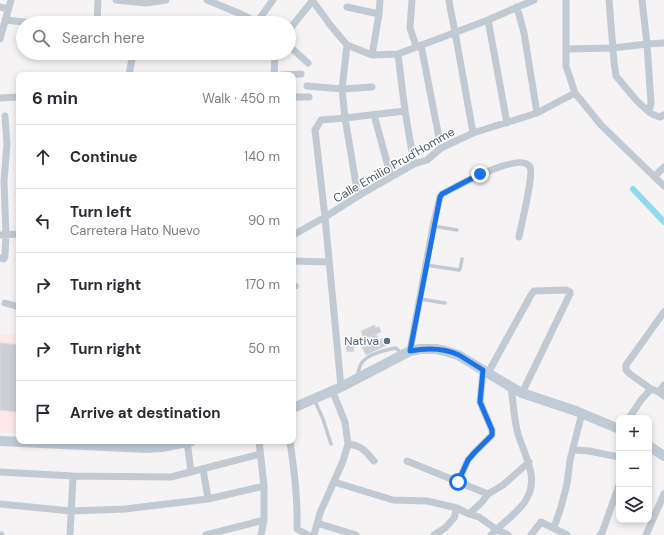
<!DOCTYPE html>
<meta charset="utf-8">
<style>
:root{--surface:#fff;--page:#f2f2f3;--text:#2b2b33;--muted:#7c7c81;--line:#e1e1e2}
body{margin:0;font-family:"DM Sans",sans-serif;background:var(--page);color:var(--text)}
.controls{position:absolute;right:12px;bottom:12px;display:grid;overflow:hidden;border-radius:8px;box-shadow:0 2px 6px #0003}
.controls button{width:36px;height:36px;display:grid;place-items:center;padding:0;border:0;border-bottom:1px solid var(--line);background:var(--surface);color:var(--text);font:20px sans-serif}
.stop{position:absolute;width:12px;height:12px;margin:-9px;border:3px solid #1a73e8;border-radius:50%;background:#fff}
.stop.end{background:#1a73e8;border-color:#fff;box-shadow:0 1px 4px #0008}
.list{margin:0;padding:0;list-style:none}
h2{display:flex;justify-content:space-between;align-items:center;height:52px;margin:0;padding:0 16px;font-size:17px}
h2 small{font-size:13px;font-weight:400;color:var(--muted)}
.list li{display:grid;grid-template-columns:26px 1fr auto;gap:12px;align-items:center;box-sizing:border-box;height:64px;padding:0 16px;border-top:1px solid var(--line)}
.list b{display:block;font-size:15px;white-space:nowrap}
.list p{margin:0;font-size:13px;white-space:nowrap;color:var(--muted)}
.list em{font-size:13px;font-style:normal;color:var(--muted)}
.icon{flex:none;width:22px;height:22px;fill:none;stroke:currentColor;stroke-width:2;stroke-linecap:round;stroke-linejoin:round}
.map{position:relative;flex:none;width:664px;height:535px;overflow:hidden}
.search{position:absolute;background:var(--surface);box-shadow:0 2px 6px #0003;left:16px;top:16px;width:280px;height:44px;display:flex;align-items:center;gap:10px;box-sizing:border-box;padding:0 14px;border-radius:22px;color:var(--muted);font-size:15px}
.panel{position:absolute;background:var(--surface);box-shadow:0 2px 6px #0003;left:16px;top:72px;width:280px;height:372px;border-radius:8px}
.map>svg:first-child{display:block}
.medical{fill:#fce8e6}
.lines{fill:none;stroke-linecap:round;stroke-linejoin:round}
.canal{stroke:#90daee;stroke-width:6}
.building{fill:#cdcfd5;stroke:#d7d9de}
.service{stroke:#c1cad2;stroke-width:3.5}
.minor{stroke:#c1cad2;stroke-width:7}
.secondary{stroke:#c1cbd6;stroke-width:10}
.route{stroke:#1a73e8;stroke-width:5}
.service-dot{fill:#5c6f8a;stroke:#fff;stroke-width:1.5}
.labels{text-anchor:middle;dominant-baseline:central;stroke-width:3;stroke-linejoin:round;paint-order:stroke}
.street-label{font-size:12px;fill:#4a5661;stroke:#fff}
.service-label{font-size:12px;fill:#4e5e75;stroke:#fff;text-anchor:end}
</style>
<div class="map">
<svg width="664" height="535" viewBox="0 0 664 535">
<rect width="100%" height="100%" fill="#f5f3f3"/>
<path class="medical" d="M0 334 19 336V433L0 432Z"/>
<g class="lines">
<path class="canal" d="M633 189 664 222"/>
</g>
<path class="building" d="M374 325 376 328 379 327 381 332 364 339 361 331Z
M376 334 379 340 388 336 391 343 366 355 362 347 372 343 370 337Z
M352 339 354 351 347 352 345 340Z
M0 343 19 345V408L18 412 0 410Z"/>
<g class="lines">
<path class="service" d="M433 226 457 230
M426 265 459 270 460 269 462 259
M420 299 445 303
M358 375C358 372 359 369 360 366 364 355 385 350 396 348L402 354
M314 399 323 419 331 444"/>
<path class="minor" d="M116 0 146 3 166 0
M207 0 241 14 258 23
M312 0 331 26 347 45 372 55 398 54 488 20 534 0
M412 0 410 28 416 46
M449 0 450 7 455 32 473 133
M566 0V66L575 93 601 125 664 186
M609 0 614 62 616 76 637 101 649 112 654 115 660 117 664 115
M642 0 647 44 651 103 649 112
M0 7 8 9
M347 7 379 14
M517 7 524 33 537 113
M5 20 34 23
M488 20 507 123
M257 22 273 0
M97 23 98 0
M289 30 313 0
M0 39 11 0
M347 45 342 89 345 118 358 196
M421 45 441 148
M289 46 308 63
M566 49 613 48 647 44 664 43
M267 53 275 56
M398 54 405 111 414 164
M372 55 379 14 380 0
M94 56V53
M129 75 133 53
M274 75 275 56 277 53
M282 75 301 74
M307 86 342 89 372 87
M293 97H309
M0 98 19 97
M374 115 391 177
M655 176 664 167
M0 235 19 234
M293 235 325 217 363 193 414 164 427 160 441 148 473 133 537 113 575 93
M0 258 4 259 5 256 6 235 4 181 7 144 5 116
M293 261 329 262
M293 286H295
M5 303 19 307
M410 351 433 226 440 197 442 194C454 188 521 150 530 167 534 175 521 225 519 237
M488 373 531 295 534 291 566 290 570 292V294L522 393
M341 387 325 217 315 130 321 120 345 118 405 111
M651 389 630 374 626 370V365L664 312
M659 392 664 385
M629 418 641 400 651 389 659 392 664 396
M187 441 191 472
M259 441 264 486V520L261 535
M290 441C294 470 298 499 297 529L308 535
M348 444C363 446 365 451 374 461
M573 450 589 451 619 457
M407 461 488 494
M203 469 208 499
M0 472 73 476 171 477 260 454
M334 482 393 500 427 501 457 508 469 514 479 517 496 529 508 535
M458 482 468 460 475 452 492 435V430L480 402 483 370
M0 504 71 511 125 509 208 499 264 486
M469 514 482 502 488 494 503 485 529 462
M317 523 356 535
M554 528 561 507 567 484 570 460 582 413
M0 535H1
M70 535 73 476
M206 535 264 520
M314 535 320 513 343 461 348 444 345 422 332 390
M434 535 445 528 454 518 457 508
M491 535C501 524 515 515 524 503 542 478 523 455 517 430 514 417 513 401 511 387
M531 535 541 522 567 535
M600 535 602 533 619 485
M646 535 664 494"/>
<path class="secondary" d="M293 408 341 387 410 351 420 349H436L445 351 458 355 511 387 522 393 576 411 619 429
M0 441 147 448 162 447 191 441
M649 446 664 456"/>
</g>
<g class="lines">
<path class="route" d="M458 482 468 460 475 452 492 435V430L480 402 483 370C475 365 467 360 459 355 444 348 426 348 410 351L440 197 442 194 480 174"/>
</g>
<circle class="service-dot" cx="387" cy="341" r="4"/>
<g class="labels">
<g class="street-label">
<text transform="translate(394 165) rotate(-30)">Calle Emilio Prud'Homme</text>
</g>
<g class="service-label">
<text x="379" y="341">Nativa</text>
</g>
</g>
</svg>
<div class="controls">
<button>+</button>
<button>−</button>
<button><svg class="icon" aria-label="layers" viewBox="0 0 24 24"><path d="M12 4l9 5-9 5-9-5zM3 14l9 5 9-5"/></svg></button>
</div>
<div class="stop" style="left:458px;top:482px"></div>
<div class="stop end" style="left:480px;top:174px"></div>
<div class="search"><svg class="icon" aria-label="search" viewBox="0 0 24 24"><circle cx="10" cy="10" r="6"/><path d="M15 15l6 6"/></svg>Search here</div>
<section class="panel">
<h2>6 min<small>Walk · 450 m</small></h2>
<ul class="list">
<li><svg class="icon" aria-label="ahead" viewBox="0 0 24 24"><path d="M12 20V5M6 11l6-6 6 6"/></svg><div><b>Continue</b></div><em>140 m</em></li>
<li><svg class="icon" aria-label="left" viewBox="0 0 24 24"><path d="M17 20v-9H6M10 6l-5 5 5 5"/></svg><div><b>Turn left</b><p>Carretera Hato Nuevo</p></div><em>90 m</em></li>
<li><svg class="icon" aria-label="right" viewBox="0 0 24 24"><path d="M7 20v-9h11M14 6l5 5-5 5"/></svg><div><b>Turn right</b></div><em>170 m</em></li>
<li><svg class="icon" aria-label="right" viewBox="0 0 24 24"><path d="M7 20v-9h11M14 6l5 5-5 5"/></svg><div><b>Turn right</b></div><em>50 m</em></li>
<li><svg class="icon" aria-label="arrive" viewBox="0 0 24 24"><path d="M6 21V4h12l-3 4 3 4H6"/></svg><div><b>Arrive at destination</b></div></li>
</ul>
</section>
</div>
